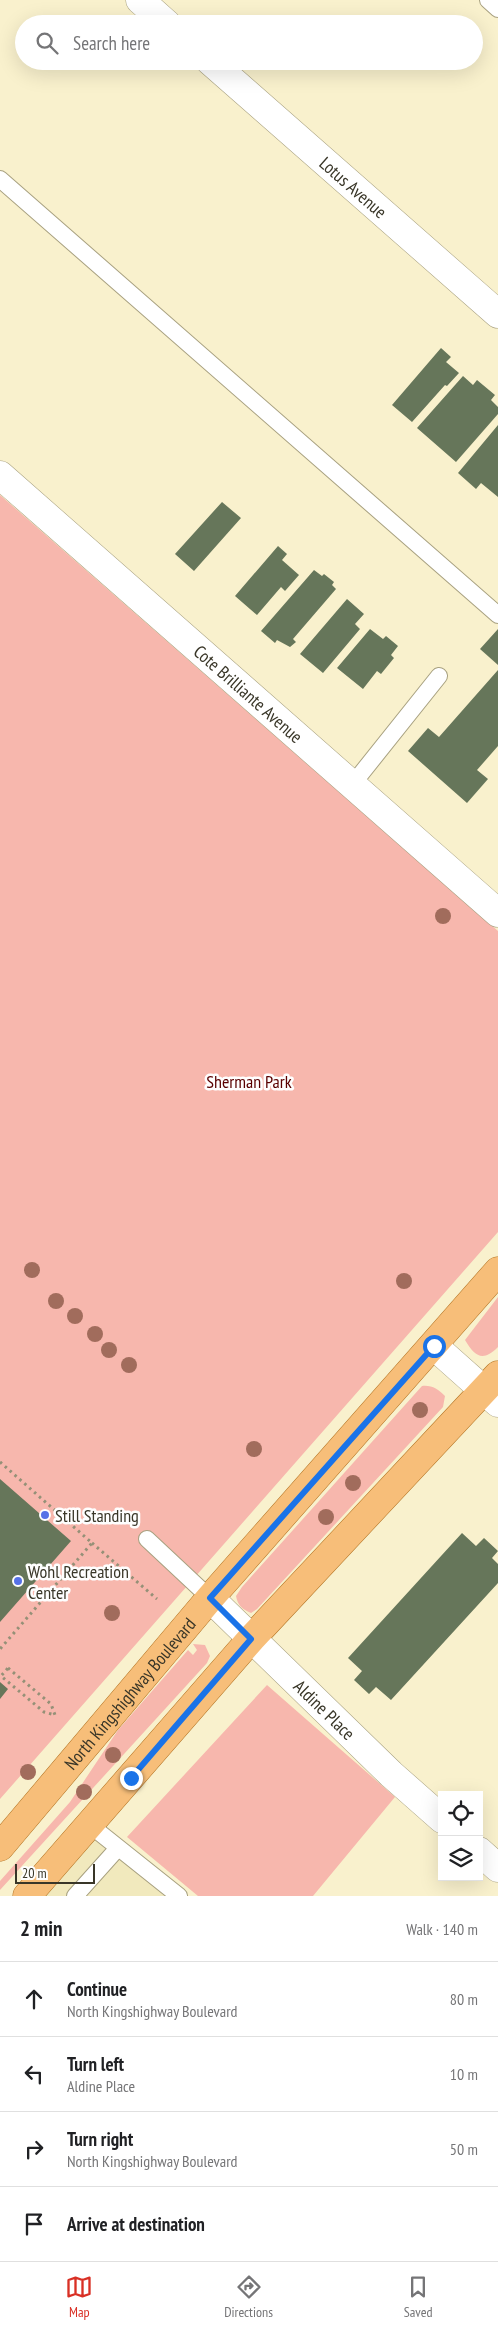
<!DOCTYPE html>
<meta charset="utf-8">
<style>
:root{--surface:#fff;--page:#f2f2f2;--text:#202124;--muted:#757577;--line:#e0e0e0;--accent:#d93025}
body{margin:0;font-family:"PT Sans Narrow",sans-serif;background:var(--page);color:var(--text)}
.controls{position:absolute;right:15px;bottom:15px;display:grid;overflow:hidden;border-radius:0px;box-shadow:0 5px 20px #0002}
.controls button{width:45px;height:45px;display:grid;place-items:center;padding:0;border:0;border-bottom:1px solid var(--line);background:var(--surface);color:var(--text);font:25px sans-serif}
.scale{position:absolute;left:15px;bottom:12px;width:80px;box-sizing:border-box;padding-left:5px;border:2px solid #393628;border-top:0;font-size:14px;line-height:18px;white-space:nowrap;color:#393628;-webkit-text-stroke:4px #fefefe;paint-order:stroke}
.stop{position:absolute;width:15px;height:15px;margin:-11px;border:4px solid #1a73e8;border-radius:50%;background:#fff}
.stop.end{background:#1a73e8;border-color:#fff;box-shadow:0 1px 5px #0008}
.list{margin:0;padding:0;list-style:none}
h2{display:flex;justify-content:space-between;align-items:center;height:65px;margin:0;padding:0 20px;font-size:21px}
h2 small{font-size:16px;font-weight:400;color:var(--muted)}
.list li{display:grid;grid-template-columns:32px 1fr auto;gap:15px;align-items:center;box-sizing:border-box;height:75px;padding:0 20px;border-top:1px solid var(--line)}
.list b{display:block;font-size:19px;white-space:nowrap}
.list p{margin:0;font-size:16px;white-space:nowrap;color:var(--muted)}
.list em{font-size:16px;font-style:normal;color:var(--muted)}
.icon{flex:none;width:28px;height:28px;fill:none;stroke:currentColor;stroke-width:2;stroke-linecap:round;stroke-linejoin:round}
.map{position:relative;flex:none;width:498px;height:1896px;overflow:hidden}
.search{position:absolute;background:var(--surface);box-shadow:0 5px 20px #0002;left:15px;right:15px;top:15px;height:55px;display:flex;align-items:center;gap:12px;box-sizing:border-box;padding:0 18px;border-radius:28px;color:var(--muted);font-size:19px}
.sheet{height:365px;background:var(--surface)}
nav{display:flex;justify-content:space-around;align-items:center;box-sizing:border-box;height:70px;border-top:1px solid var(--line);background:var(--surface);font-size:14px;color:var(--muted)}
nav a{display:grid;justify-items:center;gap:2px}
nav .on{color:var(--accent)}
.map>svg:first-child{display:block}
.built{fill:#f1e9bd}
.green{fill:#f7b7ad}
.building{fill:#66765a}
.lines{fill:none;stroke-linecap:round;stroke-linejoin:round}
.service-casing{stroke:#a8a180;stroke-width:18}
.minor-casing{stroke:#a8a180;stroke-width:29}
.primary-casing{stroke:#b17222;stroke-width:29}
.path{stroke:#959077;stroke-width:3;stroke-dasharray:2.5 4;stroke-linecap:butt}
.service{stroke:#fff;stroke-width:16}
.minor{stroke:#fff;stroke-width:28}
.primary{stroke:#f7be79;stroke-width:28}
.tree{fill:#a16c5c}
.route{stroke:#1a73e8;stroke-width:6}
.poi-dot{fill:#5671e7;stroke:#fefefe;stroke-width:2}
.labels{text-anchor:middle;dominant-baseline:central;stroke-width:5;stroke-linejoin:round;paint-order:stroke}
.street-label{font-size:18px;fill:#393628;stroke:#fefefe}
.park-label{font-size:18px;fill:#590000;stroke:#fefefe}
.poi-label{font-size:18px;fill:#393628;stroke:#fefefe;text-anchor:start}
</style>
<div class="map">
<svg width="498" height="1896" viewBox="0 0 498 1896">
<rect width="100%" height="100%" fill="#f9f1cd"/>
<path class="built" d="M94 1836 169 1896H43Z"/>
<path class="green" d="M0 495 498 931V1232L0 1799Z
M498 1297V1347C483 1362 475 1357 465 1340Z
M422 1386C432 1385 438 1389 445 1396L443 1407 257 1609 251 1613C242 1609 238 1606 236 1596L242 1587Z
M193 1644 205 1645 210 1656 207 1663 0 1890V1881L70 1802 118 1730 188 1650 193 1655 197 1650Z
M267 1685 395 1797 313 1896H198L127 1837Z"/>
<path class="building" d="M441 348 451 357 446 362 459 373 447 386 445 385 412 422 392 405Z
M463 376 473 385 477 380 495 395 491 400 498 407V414L456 462 417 428Z
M498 425V497L481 483 476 489 458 473Z
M222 502 241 518 194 571 175 554Z
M278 546 287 554 282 560 299 575 285 591 281 587 257 615 235 596Z
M314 570 322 576 324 574 334 582 332 585 336 589 293 639 296 642 290 647 277 640 275 643 261 631Z
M347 599 364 614 355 624 360 629 323 673 300 654Z
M370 629 383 639 386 636 398 646 391 655 394 658 381 674 377 671 363 689 337 668Z
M498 629V665L480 649Z
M498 670V746L477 770 488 779 467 803 408 751 428 728 439 737Z
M0 1479 71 1541 0 1622Z
M462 1533 476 1546 484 1538 498 1551 492 1558 498 1564V1583L391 1700 376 1687 369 1694 354 1680 362 1671 348 1658Z
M0 1682 8 1689 0 1699Z"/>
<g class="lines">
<g class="service-casing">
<path id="service" d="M488 0 498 9
M0 179 498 615
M352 785 439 676
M147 1539 210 1598
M90 1825 179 1896
M75 1896 118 1848"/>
</g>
<g class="minor-casing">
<g id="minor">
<path d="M140 0 167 24"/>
<path id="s1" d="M210 61 498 314"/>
<path id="s2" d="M0 475 498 913"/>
<path d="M434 1346 498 1403"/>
<path id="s3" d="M210 1598 391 1774 442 1819"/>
<path d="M479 1851 498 1868"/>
</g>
</g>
<g class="primary-casing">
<g id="primary">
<path id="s4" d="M0 1847 210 1598 498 1271"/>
<path d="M27 1896 251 1639 498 1375"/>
</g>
</g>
<path class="path" d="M0 1462 92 1543 0 1649
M92 1543 157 1599
M8 1668 51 1704 55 1715 44 1712 1 1676Z"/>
<use href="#service" class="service"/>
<use href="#minor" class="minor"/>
<use href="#primary" class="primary"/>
</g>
<g class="tree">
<circle cx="443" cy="916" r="8"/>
<circle cx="32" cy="1270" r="8"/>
<circle cx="404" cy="1281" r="8"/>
<circle cx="56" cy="1301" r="8"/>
<circle cx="75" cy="1316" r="8"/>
<circle cx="95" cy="1334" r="8"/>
<circle cx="109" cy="1350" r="8"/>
<circle cx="129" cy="1365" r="8"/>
<circle cx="420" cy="1410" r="8"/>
<circle cx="254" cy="1449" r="8"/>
<circle cx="353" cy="1483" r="8"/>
<circle cx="326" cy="1517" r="8"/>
<circle cx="112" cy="1613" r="8"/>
<circle cx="113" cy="1755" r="8"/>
<circle cx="28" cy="1772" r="8"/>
<circle cx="84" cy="1792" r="8"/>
</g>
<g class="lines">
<path class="route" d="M131 1778 251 1639 210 1598 434 1346"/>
</g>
<g class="poi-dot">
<circle cx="45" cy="1515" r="5"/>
<circle cx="18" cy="1581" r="5"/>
</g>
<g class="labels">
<g class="street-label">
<text stroke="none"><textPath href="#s1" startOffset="191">Lotus Avenue</textPath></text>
<text stroke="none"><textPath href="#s2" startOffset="331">Cote Brilliante Avenue</textPath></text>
<text stroke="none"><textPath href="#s4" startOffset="201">North Kingshighway Boulevard</textPath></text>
<text stroke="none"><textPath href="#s3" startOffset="160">Aldine Place</textPath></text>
</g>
<g class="park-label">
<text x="249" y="1081">Sherman Park</text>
</g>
<g class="poi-label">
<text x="55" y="1515">Still Standing</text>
<text x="28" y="1571">Wohl Recreation<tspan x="28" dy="21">Center</tspan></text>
</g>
</g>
</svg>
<div class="controls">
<button><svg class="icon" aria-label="locate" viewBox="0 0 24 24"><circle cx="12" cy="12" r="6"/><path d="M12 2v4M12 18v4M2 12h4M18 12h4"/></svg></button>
<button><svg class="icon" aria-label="layers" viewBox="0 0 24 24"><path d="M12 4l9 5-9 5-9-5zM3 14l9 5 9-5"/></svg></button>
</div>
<div class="scale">20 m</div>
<div class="stop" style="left:434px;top:1346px"></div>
<div class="stop end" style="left:131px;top:1778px"></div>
<div class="search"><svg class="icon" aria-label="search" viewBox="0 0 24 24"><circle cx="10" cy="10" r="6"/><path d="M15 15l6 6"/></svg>Search here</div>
</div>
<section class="sheet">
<h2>2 min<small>Walk · 140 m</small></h2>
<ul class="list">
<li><svg class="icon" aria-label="ahead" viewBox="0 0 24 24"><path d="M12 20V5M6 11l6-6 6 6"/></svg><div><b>Continue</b><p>North Kingshighway Boulevard</p></div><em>80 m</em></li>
<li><svg class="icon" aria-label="left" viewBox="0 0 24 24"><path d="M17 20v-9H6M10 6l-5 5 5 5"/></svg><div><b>Turn left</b><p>Aldine Place</p></div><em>10 m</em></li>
<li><svg class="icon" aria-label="right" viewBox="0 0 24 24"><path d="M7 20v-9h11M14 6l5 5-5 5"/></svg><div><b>Turn right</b><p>North Kingshighway Boulevard</p></div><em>50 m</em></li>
<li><svg class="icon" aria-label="arrive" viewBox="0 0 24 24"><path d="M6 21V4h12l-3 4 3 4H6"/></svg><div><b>Arrive at destination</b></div></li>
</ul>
</section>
<nav>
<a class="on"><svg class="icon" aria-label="map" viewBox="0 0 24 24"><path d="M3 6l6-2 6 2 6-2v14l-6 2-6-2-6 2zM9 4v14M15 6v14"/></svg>Map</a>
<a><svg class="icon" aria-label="directions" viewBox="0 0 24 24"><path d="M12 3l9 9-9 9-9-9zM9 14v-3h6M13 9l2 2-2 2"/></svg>Directions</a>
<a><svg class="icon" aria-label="saved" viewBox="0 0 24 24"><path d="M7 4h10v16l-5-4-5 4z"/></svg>Saved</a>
</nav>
